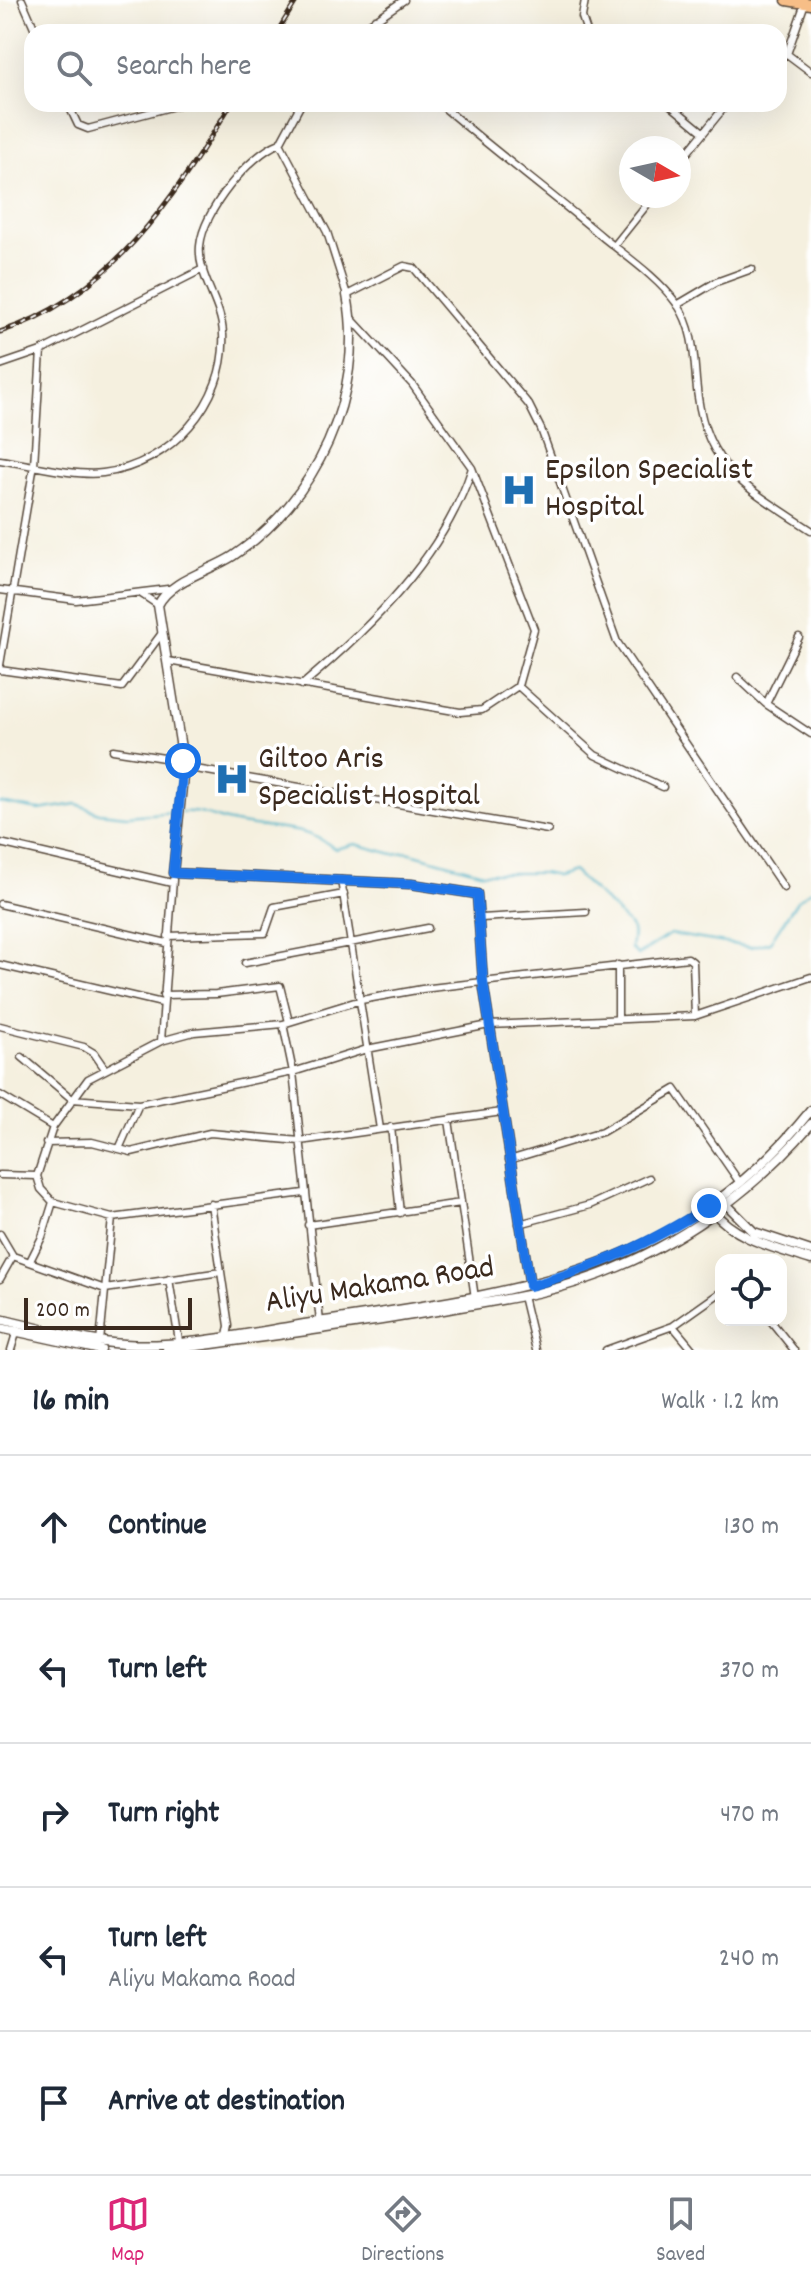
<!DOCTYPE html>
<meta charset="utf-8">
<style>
:root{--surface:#fff;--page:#f6f6f7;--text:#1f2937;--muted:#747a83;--line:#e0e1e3;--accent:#db2777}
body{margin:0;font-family:Dekko,sans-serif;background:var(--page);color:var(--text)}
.controls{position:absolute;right:24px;bottom:24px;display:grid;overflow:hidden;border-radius:16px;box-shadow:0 8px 32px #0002}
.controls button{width:72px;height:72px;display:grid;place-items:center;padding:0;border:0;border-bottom:2px solid var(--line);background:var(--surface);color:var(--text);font:40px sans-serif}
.compass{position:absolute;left:619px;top:136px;width:72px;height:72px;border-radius:50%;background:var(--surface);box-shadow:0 8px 32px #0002;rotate:99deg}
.scale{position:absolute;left:24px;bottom:20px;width:168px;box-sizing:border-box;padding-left:8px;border:4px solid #3b2a1e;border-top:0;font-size:22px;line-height:28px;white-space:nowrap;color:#3b2a1e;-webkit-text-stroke:6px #fff;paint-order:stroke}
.stop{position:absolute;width:24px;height:24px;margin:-18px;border:6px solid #1a73e8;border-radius:50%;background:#fff}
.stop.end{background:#1a73e8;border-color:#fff;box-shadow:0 2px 8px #0008}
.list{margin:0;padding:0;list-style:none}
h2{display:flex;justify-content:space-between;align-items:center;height:104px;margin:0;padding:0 32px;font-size:34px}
h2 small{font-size:26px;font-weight:400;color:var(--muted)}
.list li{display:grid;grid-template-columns:52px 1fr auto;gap:24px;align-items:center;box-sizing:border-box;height:144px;padding:0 32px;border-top:2px solid var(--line)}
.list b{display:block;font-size:30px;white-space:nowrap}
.list p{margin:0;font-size:26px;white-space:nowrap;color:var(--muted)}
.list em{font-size:26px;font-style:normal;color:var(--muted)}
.icon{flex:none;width:44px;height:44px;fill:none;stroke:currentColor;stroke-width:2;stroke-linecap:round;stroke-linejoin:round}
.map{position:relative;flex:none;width:811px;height:1350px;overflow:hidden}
.search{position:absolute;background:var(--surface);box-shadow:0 8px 32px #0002;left:24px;right:24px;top:24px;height:88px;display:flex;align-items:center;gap:20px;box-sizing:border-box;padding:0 28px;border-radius:24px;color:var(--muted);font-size:30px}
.sheet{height:824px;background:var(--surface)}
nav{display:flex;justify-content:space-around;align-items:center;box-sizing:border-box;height:112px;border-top:2px solid var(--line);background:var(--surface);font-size:22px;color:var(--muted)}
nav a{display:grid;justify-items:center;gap:4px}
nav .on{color:var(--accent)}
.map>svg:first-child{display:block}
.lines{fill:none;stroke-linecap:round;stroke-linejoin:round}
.stream{stroke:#48b0c6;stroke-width:2}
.minor-casing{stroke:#57483b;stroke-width:9}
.tertiary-casing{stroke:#57483b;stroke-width:11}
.primary-casing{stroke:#57483b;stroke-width:13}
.minor{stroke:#fff;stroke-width:6}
.tertiary{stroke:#fff;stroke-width:8}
.primary{stroke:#f7be87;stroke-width:10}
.rail-casing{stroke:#3b2a1e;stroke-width:5}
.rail{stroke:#fff;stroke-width:2;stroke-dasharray:6;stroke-linecap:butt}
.route{stroke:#1a73e8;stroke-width:10}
.labels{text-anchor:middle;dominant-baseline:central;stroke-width:7;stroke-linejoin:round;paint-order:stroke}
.poi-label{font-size:32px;fill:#3b2a1e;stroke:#fff;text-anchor:start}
.street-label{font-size:32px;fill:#3b2a1e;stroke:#fff}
</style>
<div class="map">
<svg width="811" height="1350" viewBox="0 0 811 1350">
<rect width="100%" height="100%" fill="#fff"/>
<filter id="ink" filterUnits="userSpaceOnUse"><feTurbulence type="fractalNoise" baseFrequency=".0125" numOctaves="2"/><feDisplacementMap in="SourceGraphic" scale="16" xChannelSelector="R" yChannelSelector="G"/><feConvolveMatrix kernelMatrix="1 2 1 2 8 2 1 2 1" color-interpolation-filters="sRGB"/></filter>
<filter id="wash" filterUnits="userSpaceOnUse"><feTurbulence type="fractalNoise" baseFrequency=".006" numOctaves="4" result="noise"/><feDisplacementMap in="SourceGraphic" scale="32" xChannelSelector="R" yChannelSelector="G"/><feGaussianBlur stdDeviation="1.8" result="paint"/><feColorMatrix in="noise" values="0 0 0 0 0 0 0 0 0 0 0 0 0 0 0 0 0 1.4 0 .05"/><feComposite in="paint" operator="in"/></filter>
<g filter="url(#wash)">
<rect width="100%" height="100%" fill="#f5f0df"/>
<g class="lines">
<path class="stream" d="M0 803 39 810 77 804 99 813 127 816 174 812
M181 812C200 810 212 818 230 822 267 831 304 823 335 849L355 844 393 854 407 852 483 873H543L557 876 573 871C582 881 631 922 632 930 634 935 631 944 631 949L638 955 670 934 750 947 770 942 797 901 811 890"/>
</g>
</g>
<g filter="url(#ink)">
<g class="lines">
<g class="minor-casing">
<path id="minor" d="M22 0 36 32
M585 0 582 17 587 32
M375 19 384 32
M358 32 404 0
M787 54 811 72
M779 57 787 54 805 3
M68 104 78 125 88 129 182 104
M301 104 280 143 327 232 347 295 404 266 414 268 529 405 541 429 617 642 784 888
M440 104C494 151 551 193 605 239 630 259 658 278 677 304 693 327 694 354 696 380 703 468 743 485 811 530
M669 104 703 132
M679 163 727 104
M614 246 654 196
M677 305 716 282 752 269
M0 365 41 351 203 269
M0 460C29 464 75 477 103 473 170 465 227 402 223 334 222 303 197 276 200 246 203 211 249 155 280 143
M0 590 76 600 168 589
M140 593 158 605
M168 661 460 712 482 710 518 686 534 629 472 468 412 384 351 318
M0 665 34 465 41 351
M0 670 122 687 162 633
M737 677 766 704 811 734
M302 685C371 627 444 556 472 468
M518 686 595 755 663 787
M766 704 799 637
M113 750 183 761
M184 767 548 830
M0 843 172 883
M341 880 380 1129
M0 904 167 943
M481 918 586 912
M168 936 265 933 274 907 344 894
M245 963 428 928
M0 965 162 1003
M618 965V1019
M163 995 216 994 280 986 289 1022
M283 1024 293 1072 320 1322
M0 1026 84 1047 94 1053 105 1069
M161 1041 173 880
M22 1057 72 1099 139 1104 293 1072 367 1049 489 1025 695 1016 811 977
M0 1095 53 1127
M449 1120 475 1298
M391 1127 400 1213
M46 1143 92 1142 131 1152 210 1133 300 1141 502 1112
M119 1149 139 1104
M509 1160 602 1132 675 1089 740 1183
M0 1175 37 1176
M304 1193 112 1218 53 1202 41 1189 37 1176 53 1127 88 1079 161 1041 194 1032 283 1024 361 1000 422 989 688 958 693 962 695 1016
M211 1204 229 1326 227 1336
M519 1224 590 1205 649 1178
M308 1225 461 1203
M0 1234 13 1256
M13 1256 105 1289 221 1272
M30 1261 42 1237 53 1202
M0 1279 13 1256
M169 1279 179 1341
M523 1296 536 1350
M770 1320 794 1350
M673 1326 693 1350
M100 1342 112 1218
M11 1350 17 1330
M606 1350 673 1326 721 1292"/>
</g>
<g class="tertiary-casing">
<path id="tertiary" d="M347 295C366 394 316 501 233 556 210 571 170 580 158 605L184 767 173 873 411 884 477 894 483 982 530 1286
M724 1202 754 1232 811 1251
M712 1210C736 1240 776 1248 811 1260
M0 1319C41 1328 83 1342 125 1344 186 1348 257 1331 318 1322 512 1293 679 1275 811 1110
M0 1328 101 1350
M167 1350C263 1337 359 1325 454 1308 510 1299 566 1290 618 1267 692 1236 759 1185 811 1124"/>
</g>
<g class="primary-casing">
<path id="primary" d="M787 0 811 4"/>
</g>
<use href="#minor" class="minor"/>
<use href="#tertiary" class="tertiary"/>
<use href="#primary" class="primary"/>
<g class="rail-casing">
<path id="rail" d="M277 32 297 0
M0 332C110 297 174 198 231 104"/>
</g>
<use href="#rail" class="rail"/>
</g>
</g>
<g class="lines" filter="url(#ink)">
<path class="route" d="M183 761 173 873 411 884 477 894 483 982 530 1286C602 1265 644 1246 709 1206"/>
</g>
<defs>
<g id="hospital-bare" transform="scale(2.76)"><path d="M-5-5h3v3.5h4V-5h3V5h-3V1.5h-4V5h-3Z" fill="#1f6fb2" stroke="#fff" stroke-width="2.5" paint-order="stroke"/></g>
</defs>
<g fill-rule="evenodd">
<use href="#hospital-bare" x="519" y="490"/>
<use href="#hospital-bare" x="232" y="779"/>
</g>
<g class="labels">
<g class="poi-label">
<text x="545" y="472">Epsilon Specialist<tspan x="545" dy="37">Hospital</tspan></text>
<text x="258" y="761">Giltoo Aris<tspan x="258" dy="37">Specialist Hospital</tspan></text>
</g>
<g class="street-label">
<text transform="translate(380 1287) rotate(-9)">Aliyu Makama Road</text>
</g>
</g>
</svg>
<div class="controls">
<button><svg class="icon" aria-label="locate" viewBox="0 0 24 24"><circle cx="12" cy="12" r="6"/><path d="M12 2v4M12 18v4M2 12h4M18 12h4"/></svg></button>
</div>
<svg class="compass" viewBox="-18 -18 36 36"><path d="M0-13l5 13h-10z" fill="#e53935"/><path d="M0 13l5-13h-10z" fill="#747a83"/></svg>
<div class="scale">200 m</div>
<div class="stop" style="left:183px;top:761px"></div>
<div class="stop end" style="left:709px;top:1206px"></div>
<div class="search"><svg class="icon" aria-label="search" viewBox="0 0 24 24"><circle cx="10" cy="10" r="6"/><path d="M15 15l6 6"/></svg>Search here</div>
</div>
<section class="sheet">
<h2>16 min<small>Walk · 1.2 km</small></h2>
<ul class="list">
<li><svg class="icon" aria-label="ahead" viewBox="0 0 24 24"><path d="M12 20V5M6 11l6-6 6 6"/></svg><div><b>Continue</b></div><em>130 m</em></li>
<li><svg class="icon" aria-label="left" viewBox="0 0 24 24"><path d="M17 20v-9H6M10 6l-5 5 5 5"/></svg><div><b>Turn left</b></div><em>370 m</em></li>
<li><svg class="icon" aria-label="right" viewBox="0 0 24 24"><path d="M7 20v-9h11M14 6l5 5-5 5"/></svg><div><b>Turn right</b></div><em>470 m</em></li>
<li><svg class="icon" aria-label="left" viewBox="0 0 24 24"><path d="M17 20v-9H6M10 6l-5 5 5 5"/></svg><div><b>Turn left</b><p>Aliyu Makama Road</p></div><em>240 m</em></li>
<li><svg class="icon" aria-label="arrive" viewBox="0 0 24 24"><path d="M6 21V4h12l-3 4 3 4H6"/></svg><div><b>Arrive at destination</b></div></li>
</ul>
</section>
<nav>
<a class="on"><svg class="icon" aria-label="map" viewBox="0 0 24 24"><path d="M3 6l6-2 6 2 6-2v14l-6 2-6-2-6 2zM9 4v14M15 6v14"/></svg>Map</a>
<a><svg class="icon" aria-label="directions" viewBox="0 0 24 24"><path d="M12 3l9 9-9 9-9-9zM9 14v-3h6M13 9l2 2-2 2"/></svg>Directions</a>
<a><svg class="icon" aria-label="saved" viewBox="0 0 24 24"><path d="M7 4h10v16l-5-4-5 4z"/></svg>Saved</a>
</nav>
